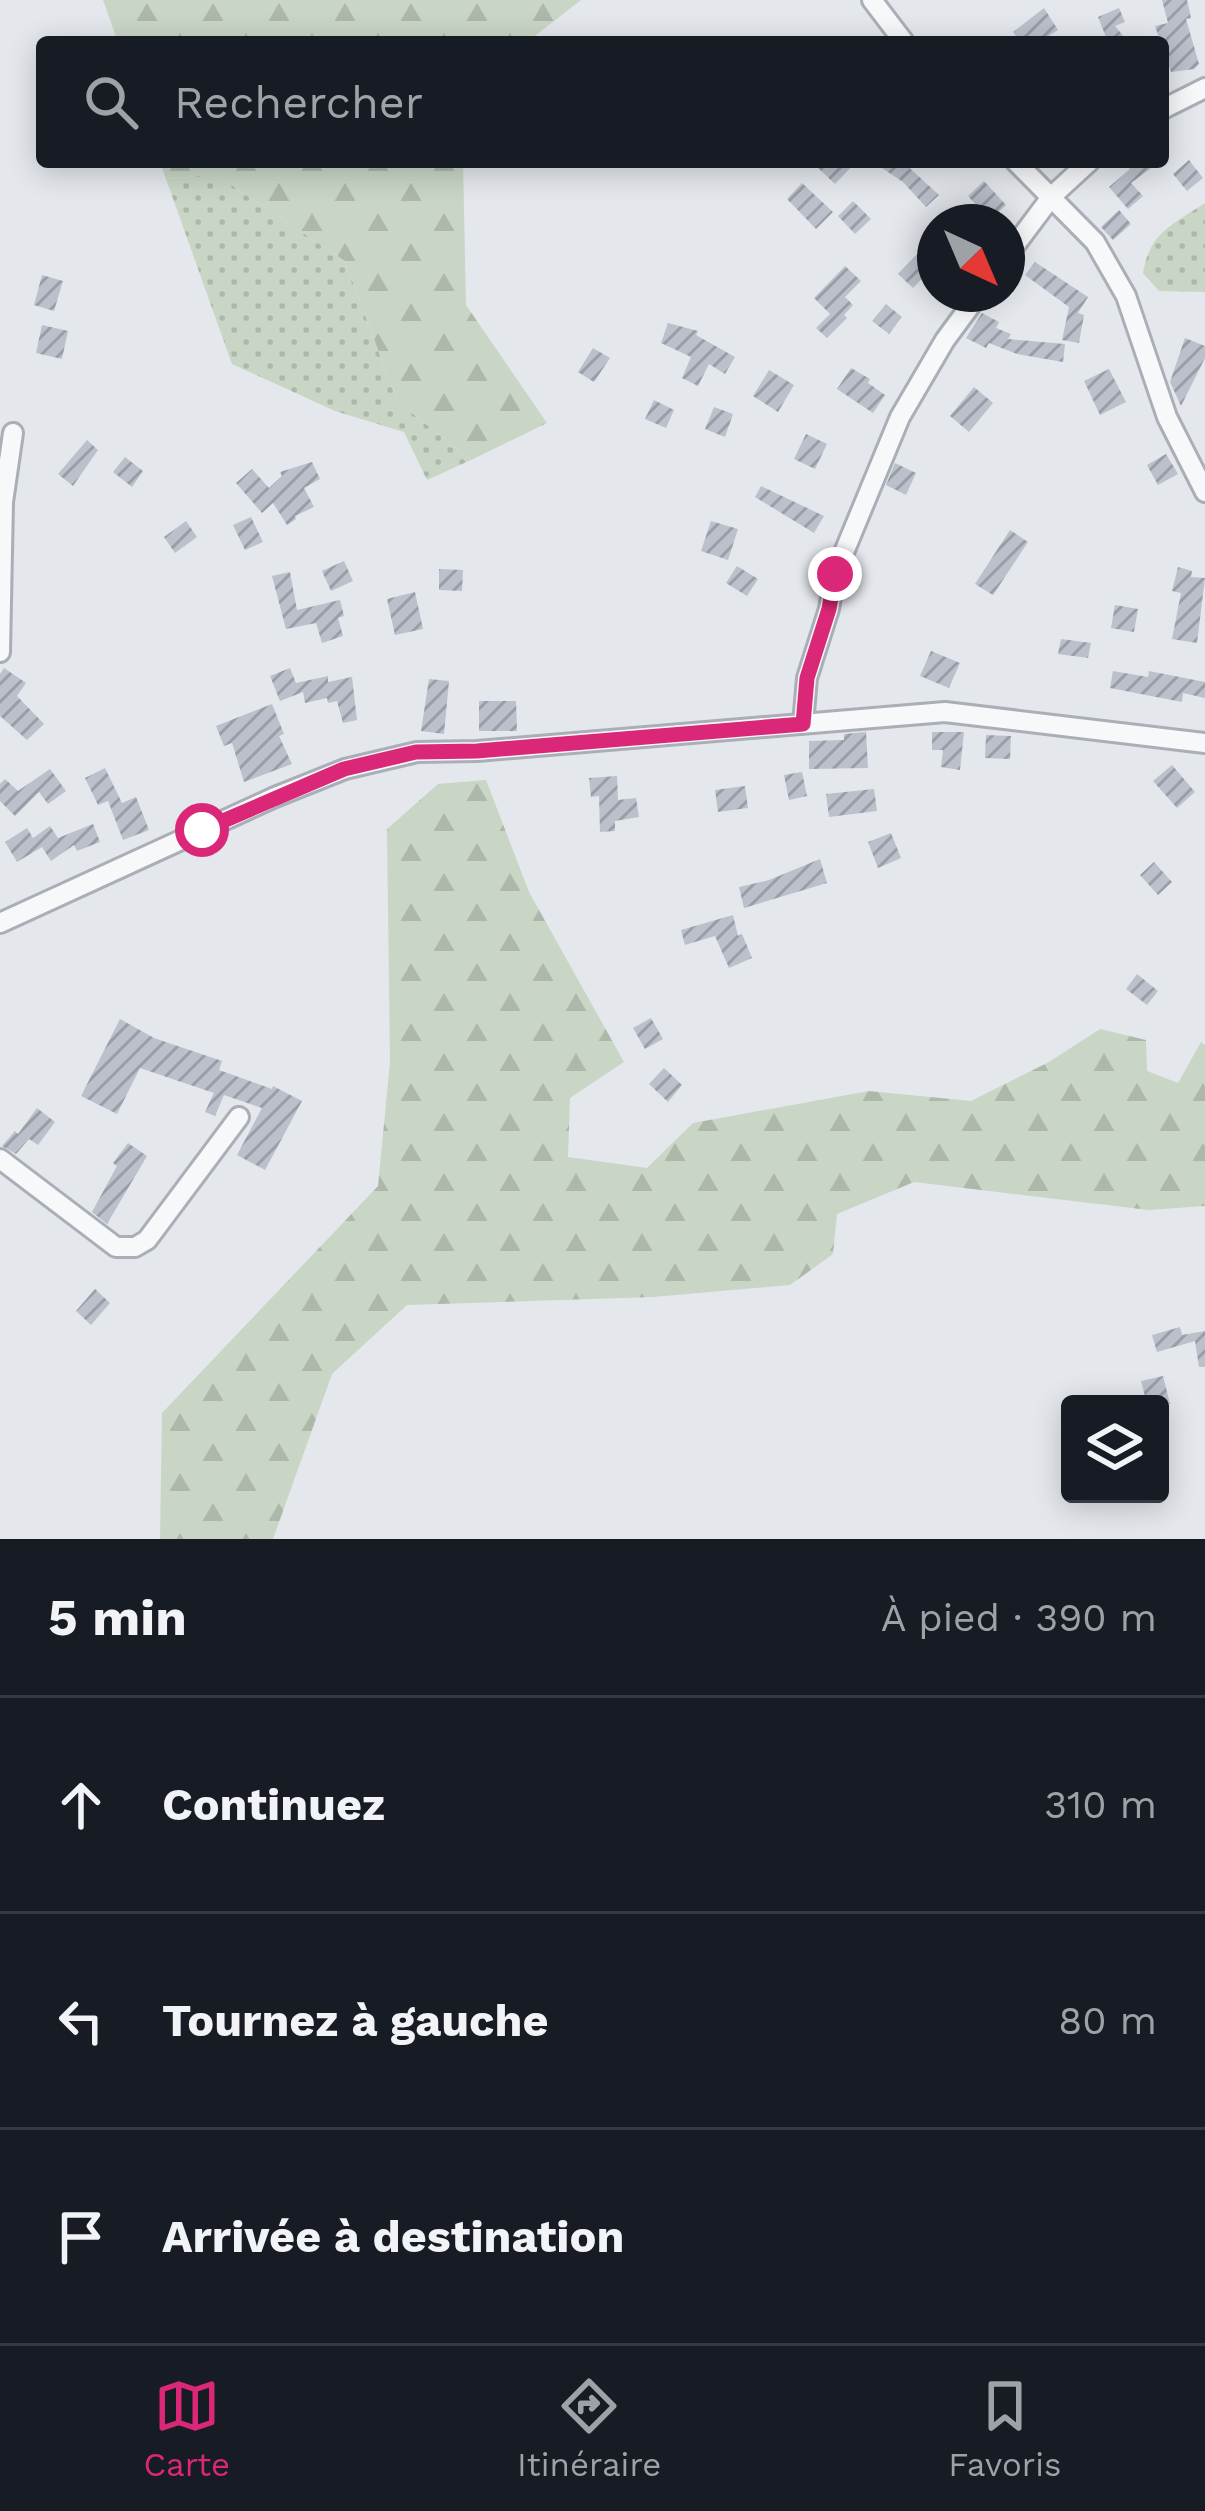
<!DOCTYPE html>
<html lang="fr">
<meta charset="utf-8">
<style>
:root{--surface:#171b24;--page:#20242c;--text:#f1f3f6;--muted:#9ea1a6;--line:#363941;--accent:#db2777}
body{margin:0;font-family:"Work Sans",sans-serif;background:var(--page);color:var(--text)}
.controls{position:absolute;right:36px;bottom:36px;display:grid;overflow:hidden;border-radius:12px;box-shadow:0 6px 30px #0003}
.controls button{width:108px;height:108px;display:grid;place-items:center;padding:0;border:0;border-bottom:3px solid var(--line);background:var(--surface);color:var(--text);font:60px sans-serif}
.compass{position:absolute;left:917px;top:204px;width:108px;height:108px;border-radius:50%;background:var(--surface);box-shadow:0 6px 30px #0003;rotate:136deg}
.stop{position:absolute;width:36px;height:36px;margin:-27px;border:9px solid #db2777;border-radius:50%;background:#fff}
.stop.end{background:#db2777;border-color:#fff;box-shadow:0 3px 12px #0008}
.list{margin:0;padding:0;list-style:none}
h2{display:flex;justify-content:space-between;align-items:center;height:156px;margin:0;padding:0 48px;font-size:51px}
h2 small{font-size:39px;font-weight:400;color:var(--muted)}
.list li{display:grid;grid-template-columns:78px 1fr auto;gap:36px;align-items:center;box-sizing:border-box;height:216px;padding:0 48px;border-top:3px solid var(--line)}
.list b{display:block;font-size:45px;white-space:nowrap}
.list em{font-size:39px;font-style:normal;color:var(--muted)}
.icon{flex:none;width:66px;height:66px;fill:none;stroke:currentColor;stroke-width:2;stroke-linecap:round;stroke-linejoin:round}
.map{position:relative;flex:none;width:1205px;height:1539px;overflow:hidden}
.search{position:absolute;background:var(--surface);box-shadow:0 6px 30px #0003;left:36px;right:36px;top:36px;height:132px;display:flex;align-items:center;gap:30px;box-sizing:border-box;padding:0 42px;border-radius:12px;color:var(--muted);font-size:45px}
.sheet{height:804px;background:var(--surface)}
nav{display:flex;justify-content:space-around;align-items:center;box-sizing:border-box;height:168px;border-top:3px solid var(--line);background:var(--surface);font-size:33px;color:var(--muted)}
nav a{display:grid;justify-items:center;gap:6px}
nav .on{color:var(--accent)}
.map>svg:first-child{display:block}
.grass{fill:url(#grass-dots)}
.forest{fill:url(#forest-firs)}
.building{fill:url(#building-hatch)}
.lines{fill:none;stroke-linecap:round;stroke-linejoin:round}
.minor-casing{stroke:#a9aeb7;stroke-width:24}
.minor{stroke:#f7f8fa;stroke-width:18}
.route{stroke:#db2777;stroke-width:15}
</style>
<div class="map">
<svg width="1205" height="1539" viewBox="0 0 1205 1539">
<defs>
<pattern id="grass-dots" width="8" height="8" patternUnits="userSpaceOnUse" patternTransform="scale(3)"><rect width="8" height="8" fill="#c9d6c5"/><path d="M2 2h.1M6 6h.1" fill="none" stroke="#adb8ab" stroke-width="1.8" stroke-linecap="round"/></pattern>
<pattern id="forest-firs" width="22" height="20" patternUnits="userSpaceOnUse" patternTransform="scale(3)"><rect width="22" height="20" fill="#c9d6c5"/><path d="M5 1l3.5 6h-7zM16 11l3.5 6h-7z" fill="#adb8ab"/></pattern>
<pattern id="building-hatch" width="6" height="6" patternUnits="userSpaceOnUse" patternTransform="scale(3)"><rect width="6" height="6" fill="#bbc0ca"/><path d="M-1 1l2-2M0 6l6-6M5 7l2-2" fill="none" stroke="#989da6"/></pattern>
</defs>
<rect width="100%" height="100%" fill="#e4e7ec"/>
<path class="grass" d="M215 174 345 261 397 401 471 460 427 480 404 432 335 411 232 364 166 179Z
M1205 203V292L1159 291 1143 273C1150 232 1172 225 1205 203Z"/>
<path class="forest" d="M103 0H581L527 42H118Z
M160 162H463L466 305 547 423 471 460 397 401 345 261 215 174 166 179Z
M486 780 529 892 624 1062 570 1098 568 1157 647 1168 693 1123 869 1091 971 1101 1049 1062 1100 1029 1146 1040 1147 1071 1178 1083 1201 1042 1205 1045V1206L1149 1210 914 1182 837 1214 833 1254 790 1285 653 1297 407 1305 332 1374 273 1539H160L162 1413 378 1186 390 1062 387 829 438 784Z"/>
<path class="building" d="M1162 0H1187L1191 18 1186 19 1199 64 1194 69 1171 72 1155 26 1168 23Z
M1044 8 1058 30 1039 42H1008L1016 36 1013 32Z
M1119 8 1125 22 1115 26 1128 42H1108L1098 17Z
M1189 160 1203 178 1187 191 1173 174Z
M822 162H856L835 184 817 167Z
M887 162H903L939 195 926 207 903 182 882 168Z
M1124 162H1159L1131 183 1143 196 1128 209 1109 187 1130 169Z
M984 181 1006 205 990 220 968 196Z
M802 183 833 212 816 229 787 199Z
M853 201 871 219 855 234 838 216Z
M1119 210 1131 224 1113 240 1101 227Z
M935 236V265L913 288 898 274Z
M1035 262 1088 297 1078 313 1084 315 1079 343 1062 340 1069 307 1025 275Z
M845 266 861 281 845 297 853 305 844 315 847 318 827 338 816 328 830 314 814 298Z
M42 275 63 281 54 311 34 305Z
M886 304 902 317 889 334 872 321Z
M982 313 999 322 996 328 1011 334 1008 339 1065 344 1063 362 1017 354 989 343 986 348 966 338Z
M668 323 698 331 696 335 735 357 725 374 709 364 698 386 682 378 691 357 661 343Z
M42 325 68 331 62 359 36 353Z
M1185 338 1205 346V358L1181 406 1170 382Z
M593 348 610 358 594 382 578 372Z
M851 368 870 379 868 383 885 395 873 413 837 389Z
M1109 369 1126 402 1100 415 1084 381Z
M769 370 794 385 778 412 753 396Z
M974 387 993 403 969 432 950 416Z
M654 400 674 410 666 428 645 419Z
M714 407 733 414 725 437 705 429Z
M806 434 827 444 815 469 794 459Z
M87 440 98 450 73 486 58 474Z
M1166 454 1178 474 1158 485 1147 465Z
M125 457 143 471 132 487 113 472Z
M312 462 320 479 304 488 314 507 295 516 296 519 287 525 273 503 262 513 236 483 252 469 269 488 282 476 280 472Z
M895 463 916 473 906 495 886 485Z
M761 486 824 516 814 533 755 497Z
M251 517 263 542 245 550 233 525Z
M186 521 197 537 175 553 164 537Z
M711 521 738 529 728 560 701 551Z
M1010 530 1028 542 993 595 975 584Z
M344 561 353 581 331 591 322 571Z
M737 566 758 579 747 596 726 583Z
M1178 567 1192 571 1191 577 1205 578 1197 643 1172 639 1181 593 1172 591Z
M439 569 463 570 462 591 439 590Z
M290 572 297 610 340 600 344 616 338 618 343 636 322 643 316 623 286 629 272 576Z
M415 592 423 629 395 635 387 599Z
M1115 605 1138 609 1134 632 1111 628Z
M1061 639 1091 643 1088 658 1058 654Z
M931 651 960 663 949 688 920 676Z
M4 668 26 683 17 696 44 724 27 740 0 716V674Z
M290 668 296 683 328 676V682L352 677 357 720 343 723 337 701 328 703 327 698 305 703 303 692 280 701 270 676Z
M1113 671 1148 677 1149 671 1205 682V698L1183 693 1182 702 1110 688Z
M429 679 449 681 444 734 421 731Z
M479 701H516L517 731H479Z
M272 704 284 734 279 736 292 764 244 782 232 743 224 746 216 726Z
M866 732 868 768 809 769V741L844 740V734Z
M932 732H964L960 770 941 767 943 750H932Z
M986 735 1011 736 1010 759 985 758Z
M1172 765 1195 792 1177 808 1153 781Z
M105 768 122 803 136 797 149 830 123 840 108 801 98 805 85 778Z
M50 769 66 791 48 804 39 792 15 816 0 801V784L5 779 18 791Z
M802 772 807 796 789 800 784 775Z
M617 776 618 800 636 798 639 817 615 821V831L600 832 599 796 591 797 589 778Z
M745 786 748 808 718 812 715 790Z
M874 789 877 811 829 817 826 794Z
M93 824 100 842 77 851 74 845 51 861 42 847 17 862 5 842 27 828 33 838 50 826 58 838Z
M891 833 901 858 878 868 868 842Z
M820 859 827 883 744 908 739 887 769 880Z
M1154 862 1172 882 1158 895 1140 875Z
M733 915 738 936 742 934 752 958 729 968 715 936 685 945 681 930Z
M1137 974 1158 991 1147 1005 1126 989Z
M651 1018 663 1039 645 1049 633 1028Z
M120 1019 154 1038 222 1061 219 1070 272 1089 273 1086 302 1101 265 1170 237 1155 262 1108 224 1095 215 1116 205 1112 214 1093 140 1068 117 1114 81 1096Z
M664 1068 682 1085 668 1102 649 1084Z
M37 1108 55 1122 38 1145 29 1139 16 1154 2 1146 15 1131 18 1134Z
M128 1143 147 1156 107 1224 92 1212 117 1166 113 1163Z
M95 1289 110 1303 91 1325 76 1311Z
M1180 1327 1182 1335 1205 1331V1367H1199L1195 1341 1157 1352 1152 1335Z
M1163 1376 1170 1404H1147L1141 1381Z"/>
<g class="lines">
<g class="minor-casing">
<path id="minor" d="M872 0 904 42
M1163 109 1205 88
M1016 162 1095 242 1126 296 1167 417 1205 492
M1007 256 1052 196 1089 162
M0 652 3 502 13 433
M803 724 807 678 829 609 835 574 900 417 945 340 979 294
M0 923 275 797 345 769 417 752 477 751 945 712 1205 743
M0 1159 116 1247H135L147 1240 239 1117"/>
</g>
<use href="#minor" class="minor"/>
</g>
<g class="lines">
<path class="route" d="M202 830 344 769 416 752 477 751 803 724 807 678 829 609 835 574"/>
</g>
</svg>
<div class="controls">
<button><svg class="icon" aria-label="layers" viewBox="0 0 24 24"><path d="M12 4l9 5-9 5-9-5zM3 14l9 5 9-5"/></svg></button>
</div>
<svg class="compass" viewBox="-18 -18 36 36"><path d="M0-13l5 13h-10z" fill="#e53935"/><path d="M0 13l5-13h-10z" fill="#9ea1a6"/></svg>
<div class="stop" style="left:202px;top:830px"></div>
<div class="stop end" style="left:835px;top:574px"></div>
<div class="search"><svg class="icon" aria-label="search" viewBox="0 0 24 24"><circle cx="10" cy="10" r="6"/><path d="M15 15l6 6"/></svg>Rechercher</div>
</div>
<section class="sheet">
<h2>5 min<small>À pied · 390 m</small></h2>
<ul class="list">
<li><svg class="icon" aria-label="ahead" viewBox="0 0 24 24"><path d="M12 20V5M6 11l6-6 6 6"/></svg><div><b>Continuez</b></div><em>310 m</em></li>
<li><svg class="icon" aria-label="left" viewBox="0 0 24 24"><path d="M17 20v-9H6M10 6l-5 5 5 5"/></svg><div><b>Tournez à gauche</b></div><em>80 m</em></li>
<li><svg class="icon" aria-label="arrive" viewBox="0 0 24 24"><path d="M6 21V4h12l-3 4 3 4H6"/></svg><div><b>Arrivée à destination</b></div></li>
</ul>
</section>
<nav>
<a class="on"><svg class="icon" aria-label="map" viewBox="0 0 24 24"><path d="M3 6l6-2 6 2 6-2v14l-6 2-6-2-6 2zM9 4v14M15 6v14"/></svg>Carte</a>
<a><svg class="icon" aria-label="directions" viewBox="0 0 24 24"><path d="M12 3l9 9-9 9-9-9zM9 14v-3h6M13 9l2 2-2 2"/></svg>Itinéraire</a>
<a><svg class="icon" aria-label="saved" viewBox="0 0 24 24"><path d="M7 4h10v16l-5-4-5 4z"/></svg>Favoris</a>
</nav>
